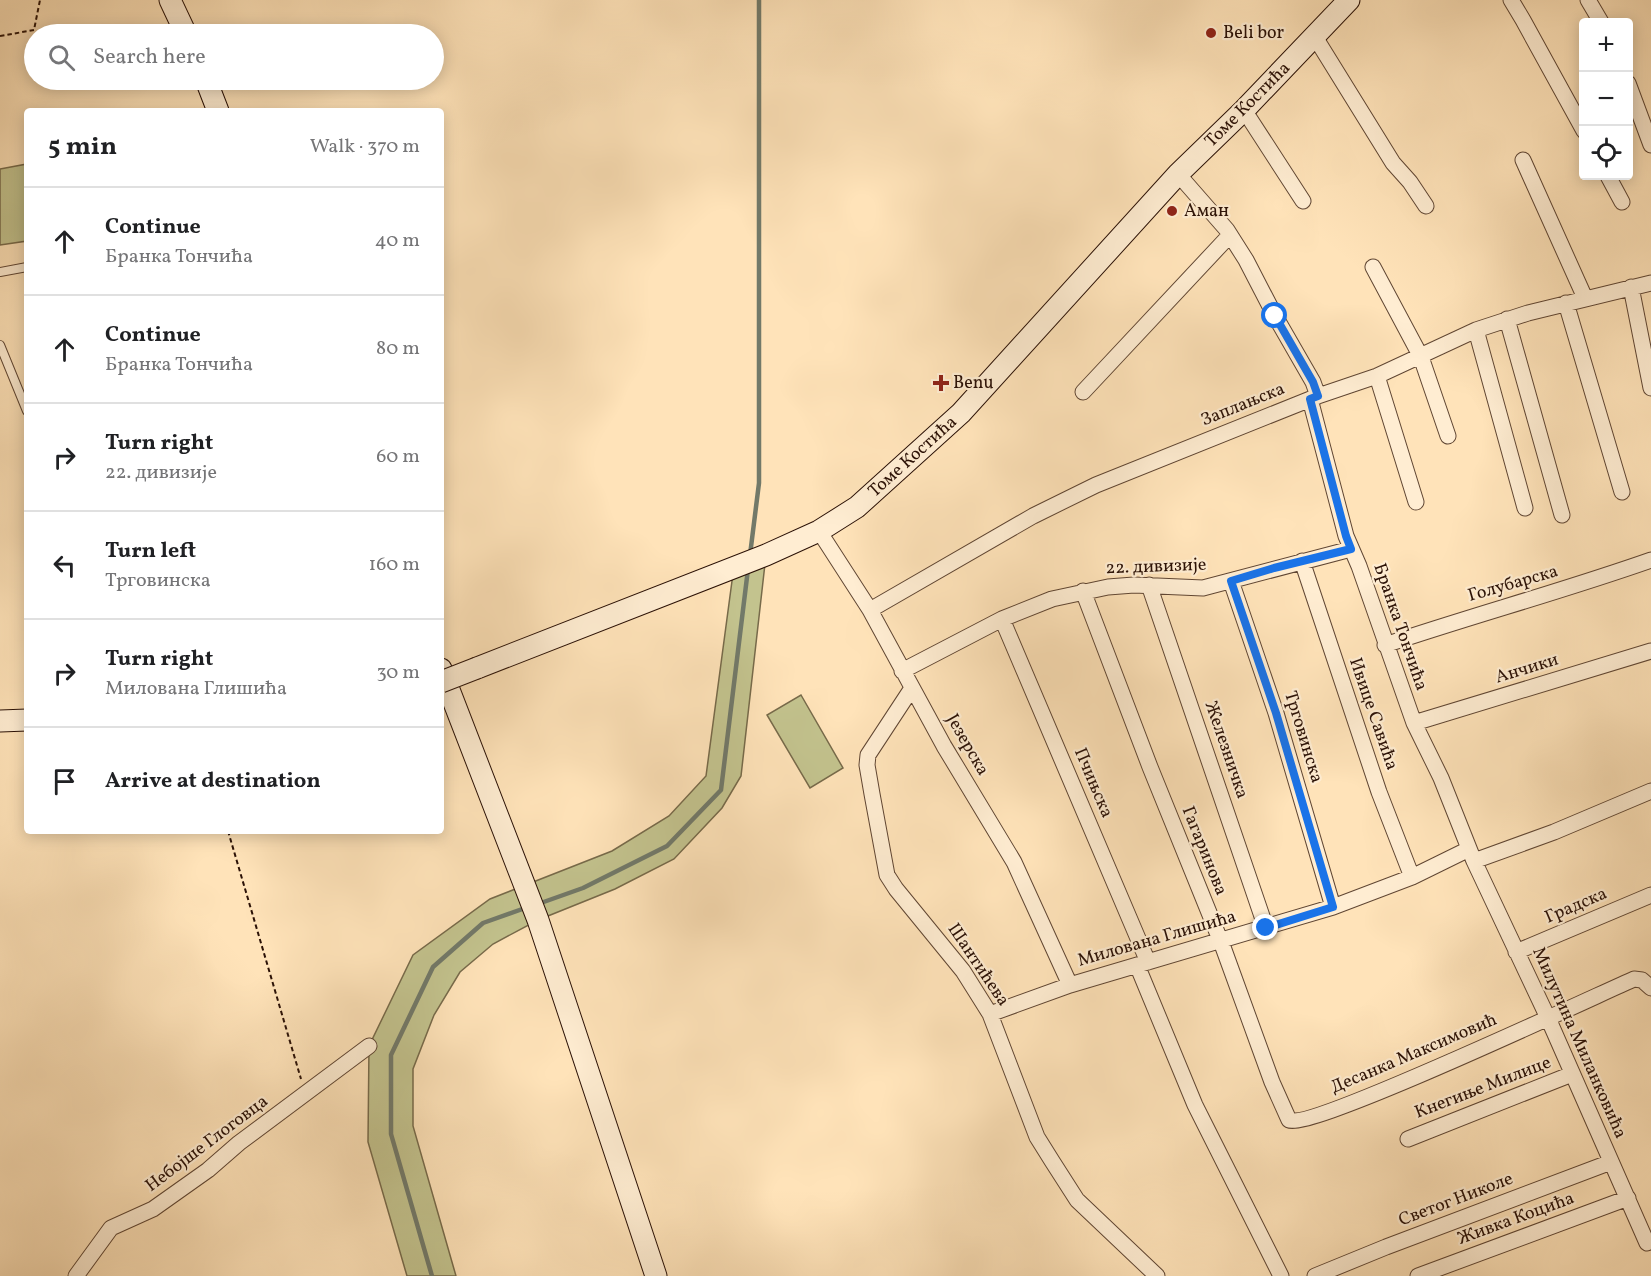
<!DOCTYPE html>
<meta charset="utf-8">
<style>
:root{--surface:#fff;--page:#f6f6f6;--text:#202124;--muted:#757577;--line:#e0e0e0}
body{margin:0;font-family:Vollkorn,serif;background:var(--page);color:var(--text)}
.controls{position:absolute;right:18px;top:18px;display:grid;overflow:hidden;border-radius:6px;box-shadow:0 3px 15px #0003}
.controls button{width:54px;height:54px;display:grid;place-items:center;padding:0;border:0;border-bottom:2px solid var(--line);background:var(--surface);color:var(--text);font:30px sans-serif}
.stop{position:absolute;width:18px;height:18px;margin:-14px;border:4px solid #1a73e8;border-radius:50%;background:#fff}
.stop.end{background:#1a73e8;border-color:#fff;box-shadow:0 2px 6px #0008}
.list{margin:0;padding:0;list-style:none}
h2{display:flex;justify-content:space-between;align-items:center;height:78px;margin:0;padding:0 24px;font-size:26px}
h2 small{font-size:20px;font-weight:400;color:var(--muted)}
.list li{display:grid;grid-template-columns:39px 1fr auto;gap:18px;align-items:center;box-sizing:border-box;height:108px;padding:0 24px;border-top:2px solid var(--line)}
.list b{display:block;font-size:22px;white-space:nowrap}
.list p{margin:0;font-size:20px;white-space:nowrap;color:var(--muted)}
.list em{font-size:20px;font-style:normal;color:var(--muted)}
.icon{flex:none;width:33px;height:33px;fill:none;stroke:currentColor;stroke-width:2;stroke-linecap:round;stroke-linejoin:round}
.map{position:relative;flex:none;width:1651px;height:1276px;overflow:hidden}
.search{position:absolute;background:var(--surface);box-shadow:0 3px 15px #0003;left:24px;top:24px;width:420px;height:66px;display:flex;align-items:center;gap:15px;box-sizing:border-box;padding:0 21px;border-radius:33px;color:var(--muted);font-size:22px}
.panel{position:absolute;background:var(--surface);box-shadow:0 3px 15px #0003;left:24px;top:108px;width:420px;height:726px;border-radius:6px}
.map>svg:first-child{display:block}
.green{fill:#c3c38e;stroke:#776a4a;stroke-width:1.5}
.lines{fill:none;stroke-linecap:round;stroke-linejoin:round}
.stream{stroke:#727969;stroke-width:4.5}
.lane-casing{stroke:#604633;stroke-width:10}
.street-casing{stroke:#604633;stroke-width:17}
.secondary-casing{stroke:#2b1106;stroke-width:23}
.path{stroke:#2b1106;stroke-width:2;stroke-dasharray:4.5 3;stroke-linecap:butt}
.lane{stroke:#ffedd2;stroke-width:8}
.street{stroke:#ffedd2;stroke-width:15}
.secondary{stroke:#ffedd2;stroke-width:21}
.secondary-bridge-casing{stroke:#2b1106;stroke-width:23;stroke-linecap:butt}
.secondary-bridge{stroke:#ffedd2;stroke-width:21}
.route{stroke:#1a73e8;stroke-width:8}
.poi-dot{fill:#8f2418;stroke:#ffedd2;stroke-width:2}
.labels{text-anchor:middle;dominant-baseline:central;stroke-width:4.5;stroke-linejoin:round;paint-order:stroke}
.poi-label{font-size:18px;fill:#2b1106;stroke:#ffedd2;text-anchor:start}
.street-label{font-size:18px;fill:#2b1106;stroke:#ffedd2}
</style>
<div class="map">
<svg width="1651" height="1276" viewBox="0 0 1651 1276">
<rect width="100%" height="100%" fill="#ffe3b9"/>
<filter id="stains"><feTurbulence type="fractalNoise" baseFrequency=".00333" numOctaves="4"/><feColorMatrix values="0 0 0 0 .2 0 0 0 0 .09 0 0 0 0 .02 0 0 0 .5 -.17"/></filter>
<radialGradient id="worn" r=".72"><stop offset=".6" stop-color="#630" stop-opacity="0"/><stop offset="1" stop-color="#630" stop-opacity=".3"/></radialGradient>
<path class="green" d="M27 164V241L0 245V169Z
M766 555 741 776 722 808 674 859 615 889 538 920 493 944 460 972 434 1015 413 1069V1126L456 1276H407L368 1142 369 1046 413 955 490 899 612 851 669 816 706 776 734 566Z
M801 695 843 768 810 788 767 715Z"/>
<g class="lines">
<path class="stream" d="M750 555 759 483V0
M538 904 583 888 667 846 721 790 748 569
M432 1276 391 1134V1055L433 967 483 923 528 907"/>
<g class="lane-casing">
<path id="lane" d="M0 272 27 267
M0 345 27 411"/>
</g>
<g class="street-casing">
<path id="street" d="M1511 0 1523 20 1584 131
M1588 0 1601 22
M1315 37 1393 163 1410 182 1426 206
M1628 83 1651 145
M1244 110 1303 201
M1523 160 1585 298
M1178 174 1227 230 1246 260 1275 316 1313 382 1318 396
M1608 176 1622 202
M1373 267 1421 357 1448 436
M1631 287 1651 388
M1566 303 1622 492
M1507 319 1562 515
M1476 330 1525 508
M1377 376 1416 502
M1083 392 1230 235
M1310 399 1346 536 1359 566 1414 723 1441 778 1474 861 1548 1018 1647 1243
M819 531 870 610 944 746 1014 862 1070 985
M1302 561 1379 792 1412 877
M1231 581 1276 713 1333 907
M1149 585 1266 928
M1083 591 1150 767 1223 947 1272 1082 1289 1120C1311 1130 1593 997 1634 979L1642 980 1651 988
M870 610 1033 516 1096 485 1318 396 1377 376 1476 330 1528 313 1651 283
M1002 619 1148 962
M1385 645C1474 615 1563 591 1651 560
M902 671 1002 619 1052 599 1108 587 1134 585 1203 588 1351 549
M912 688 868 755 867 765 872 794 887 875 896 889 963 971 990 1014 1037 1137 1052 1161 1077 1200 1157 1276
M1414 723 1651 651
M1474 861 1554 832 1651 791
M1516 952 1651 895
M1137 965 1195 1105 1281 1276
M990 1014 1070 985 1333 907 1412 877 1469 849
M1408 1139 1572 1074
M76 1276 111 1228 153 1209 208 1170 239 1143 369 1046
M1315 1276 1386 1247 1611 1162
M1418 1276 1628 1198"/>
</g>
<g class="secondary-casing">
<path id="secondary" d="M170 0 186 34
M206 80 218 111
M477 668 766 555 819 531 857 507 961 413 1178 174 1244 110 1349 0
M441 669 538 920 656 1276
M0 721 27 720"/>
</g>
<path class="path" d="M0 36 34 30 40 0
M228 831 301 1079"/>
<use href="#lane" class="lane"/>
<use href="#street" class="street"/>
<use href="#secondary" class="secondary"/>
<g class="secondary-bridge-casing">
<path id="secondary-bridge" d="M441 682 477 668"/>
</g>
<use href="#secondary-bridge" class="secondary-bridge"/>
</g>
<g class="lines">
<path class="route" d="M1266 928 1333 907 1276 713 1231 581 1274 568 1351 549 1346 536 1310 399 1318 396 1313 382 1275 316"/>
</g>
<g class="poi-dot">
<circle cx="1211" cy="33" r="6"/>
<circle cx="1172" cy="211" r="6"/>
<path d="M938 374h6v6h6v6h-6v6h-6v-6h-6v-6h6z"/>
</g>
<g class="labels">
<g class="poi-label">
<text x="1223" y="33">Beli bor</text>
<text x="1184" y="211">Аман</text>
<text x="953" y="383">Benu</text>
</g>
<g class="street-label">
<text transform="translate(1248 105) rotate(-45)">Томе Костића</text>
<text transform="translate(1243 405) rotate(-22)">Заплањска</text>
<text transform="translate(913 457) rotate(-42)">Томе Костића</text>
<text transform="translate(1156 567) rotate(-2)">22. дивизије</text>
<text transform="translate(1513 584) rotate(-16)">Голубарска</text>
<text transform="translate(1400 627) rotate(71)">Бранка Тончића</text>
<text transform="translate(1527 669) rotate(-17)">Анчики</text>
<text transform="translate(1373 714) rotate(71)">Ивице Савића</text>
<text transform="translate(1303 737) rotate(73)">Трговинска</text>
<text transform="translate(967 745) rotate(60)">Језерска</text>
<text transform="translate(1226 750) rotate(71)">Железничка</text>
<text transform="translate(1093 783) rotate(67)">Пчињска</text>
<text transform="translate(1204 851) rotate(68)">Гагаринова</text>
<text transform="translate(1576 906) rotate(-23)">Градска</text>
<text transform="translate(1157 939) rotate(-16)">Милована Глишића</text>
<text transform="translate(978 965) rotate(56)">Шантићева</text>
<text transform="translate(1579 1043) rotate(66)">Милутина Миланковића</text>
<text transform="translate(1414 1054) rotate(-23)">Десанка Максимовић</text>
<text transform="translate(1483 1088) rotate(-21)">Кнегиње Милице</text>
<text transform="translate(207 1144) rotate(-37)">Небојше Глоговца</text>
<text transform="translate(1456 1200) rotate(-21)">Светог Николе</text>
<text transform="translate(1516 1219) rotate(-20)">Живка Коцића</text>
</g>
</g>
<rect width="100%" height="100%" filter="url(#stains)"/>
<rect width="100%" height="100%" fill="url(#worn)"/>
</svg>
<div class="controls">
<button>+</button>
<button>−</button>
<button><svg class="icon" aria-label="locate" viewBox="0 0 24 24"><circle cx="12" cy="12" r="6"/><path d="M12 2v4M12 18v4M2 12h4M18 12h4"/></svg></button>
</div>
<div class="stop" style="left:1275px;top:316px"></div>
<div class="stop end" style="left:1266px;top:928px"></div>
<div class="search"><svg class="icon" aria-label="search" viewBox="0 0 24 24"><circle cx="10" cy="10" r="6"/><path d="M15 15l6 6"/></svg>Search here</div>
<section class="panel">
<h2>5 min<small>Walk · 370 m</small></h2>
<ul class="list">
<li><svg class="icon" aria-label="ahead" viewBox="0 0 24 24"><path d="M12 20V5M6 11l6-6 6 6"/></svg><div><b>Continue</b><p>Бранка Тончића</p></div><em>40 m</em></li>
<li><svg class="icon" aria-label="ahead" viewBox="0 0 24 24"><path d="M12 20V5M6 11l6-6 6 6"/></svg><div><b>Continue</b><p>Бранка Тончића</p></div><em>80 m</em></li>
<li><svg class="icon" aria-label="right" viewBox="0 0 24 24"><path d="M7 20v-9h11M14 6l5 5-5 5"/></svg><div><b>Turn right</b><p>22. дивизије</p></div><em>60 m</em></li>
<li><svg class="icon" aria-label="left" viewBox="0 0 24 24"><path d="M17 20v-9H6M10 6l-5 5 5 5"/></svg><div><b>Turn left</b><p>Трговинска</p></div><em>160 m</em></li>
<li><svg class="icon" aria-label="right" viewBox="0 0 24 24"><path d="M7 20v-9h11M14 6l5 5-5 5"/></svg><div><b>Turn right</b><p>Милована Глишића</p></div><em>30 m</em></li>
<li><svg class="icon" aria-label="arrive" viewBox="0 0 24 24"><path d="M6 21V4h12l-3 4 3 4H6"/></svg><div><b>Arrive at destination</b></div></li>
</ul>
</section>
</div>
